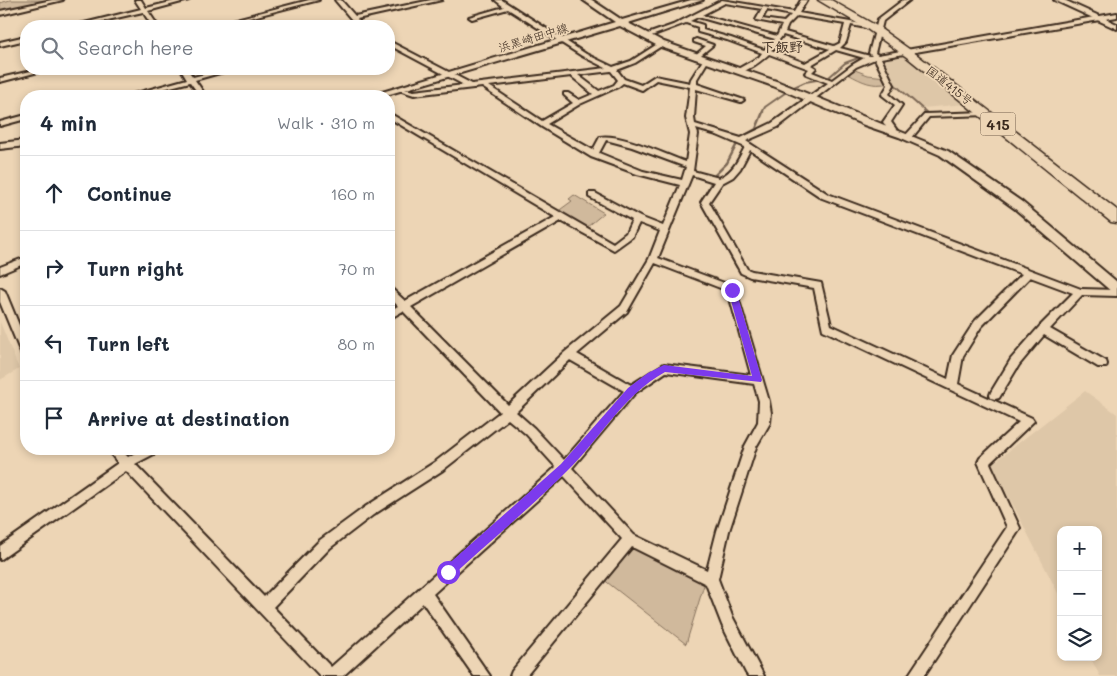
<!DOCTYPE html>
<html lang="en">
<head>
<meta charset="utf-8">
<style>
  body { margin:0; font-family:Mali,"Klee One",sans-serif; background:#f6f6f7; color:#1f2937 }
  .controls { position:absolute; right:15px; bottom:15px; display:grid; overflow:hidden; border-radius:10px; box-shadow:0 2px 8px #0003 }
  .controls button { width:45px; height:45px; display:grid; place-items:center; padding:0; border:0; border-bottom:1px solid #e0e1e3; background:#fff; color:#1f2937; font:25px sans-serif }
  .stop { position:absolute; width:15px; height:15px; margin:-11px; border:4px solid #7c3aed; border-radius:50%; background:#fff }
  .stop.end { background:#7c3aed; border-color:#fff; box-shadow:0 1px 5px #0008 }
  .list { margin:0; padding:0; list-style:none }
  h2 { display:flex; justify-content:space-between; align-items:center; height:65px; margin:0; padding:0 20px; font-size:21px }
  h2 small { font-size:16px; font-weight:400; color:#747a83 }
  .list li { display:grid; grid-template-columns:32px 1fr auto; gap:15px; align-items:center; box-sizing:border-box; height:75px; padding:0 20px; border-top:1px solid #e0e1e3 }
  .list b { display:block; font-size:19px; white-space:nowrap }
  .list em { font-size:16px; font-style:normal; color:#747a83 }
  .icon { flex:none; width:28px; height:28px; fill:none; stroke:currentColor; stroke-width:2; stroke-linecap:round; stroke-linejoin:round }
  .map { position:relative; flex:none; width:1117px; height:676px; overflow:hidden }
  .search { position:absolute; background:#fff; box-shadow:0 2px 8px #0003; left:20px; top:20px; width:375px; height:55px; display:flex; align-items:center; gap:12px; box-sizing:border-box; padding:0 18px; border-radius:20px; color:#747a83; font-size:19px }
  .panel { position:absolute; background:#fff; box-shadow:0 2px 8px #0003; left:20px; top:90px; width:375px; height:365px; border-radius:20px }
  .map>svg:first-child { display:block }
  .built { fill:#dec7a8 }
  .green { fill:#d0b99c; stroke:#86725d }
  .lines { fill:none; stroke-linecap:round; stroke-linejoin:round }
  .stream-far2 { stroke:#7c6855; stroke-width:2 }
  .stream-far1 { stroke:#7c6855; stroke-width:2.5 }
  .stream { stroke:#7c6855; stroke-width:3 }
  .street-casing { stroke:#3b2a1e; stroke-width:4 }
  .secondary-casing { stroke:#3b2a1e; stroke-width:4 }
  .highway-casing { stroke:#3b2a1e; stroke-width:3 }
  .street { fill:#edd5b5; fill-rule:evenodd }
  .secondary { fill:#edd5b5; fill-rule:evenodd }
  .highway { fill:#edd5b5; fill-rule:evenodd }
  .route { fill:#7c3aed }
  .labels { text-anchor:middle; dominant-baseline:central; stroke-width:4; stroke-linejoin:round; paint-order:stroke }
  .far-street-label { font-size:12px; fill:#3b2a1e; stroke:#edd5b5 }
  .far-neighbourhood-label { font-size:14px; font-weight:bold; fill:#3b2a1e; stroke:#edd5b5 }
  .shield { fill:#edd5b5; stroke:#705d4b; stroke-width:1 }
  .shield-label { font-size:14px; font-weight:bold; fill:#3b2a1e }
</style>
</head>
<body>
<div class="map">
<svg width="1117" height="676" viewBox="0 0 1117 676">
  <rect width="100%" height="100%" fill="#edd5b5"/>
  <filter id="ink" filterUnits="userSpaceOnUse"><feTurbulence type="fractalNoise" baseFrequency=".02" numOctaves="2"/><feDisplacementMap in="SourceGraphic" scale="10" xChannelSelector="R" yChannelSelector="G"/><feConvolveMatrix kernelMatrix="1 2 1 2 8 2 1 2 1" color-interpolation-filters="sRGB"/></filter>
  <g filter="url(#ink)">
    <g class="built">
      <polygon points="897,55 909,58 965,104 923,108 895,86 880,59"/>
      <polygon points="0,322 19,369 0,380"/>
      <polygon points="1085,391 1117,414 1117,676 1100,676 1090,657 1098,657 1098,530 1061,530 1061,599 992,464"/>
    </g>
    <g class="green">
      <polygon points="10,0 52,0 3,11 0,9 0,3"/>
      <path d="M855 70 868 75 885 77 889 83C872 87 863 82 848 74Z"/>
      <polygon points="574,195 604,213 586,228 557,212 572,201 569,199"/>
      <polygon points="631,545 698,578 704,585 686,644 603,579"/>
    </g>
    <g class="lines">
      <g class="stream-far2">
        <polyline points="892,82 927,113"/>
        <polyline points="762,113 765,107 792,88 805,82 828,78 845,63 874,52"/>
      </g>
      <polyline class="stream-far1" points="732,258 701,203 715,175 727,163 740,138 756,129 763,112"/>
      <polyline class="stream" points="731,256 737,267"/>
      <g class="street-casing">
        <g id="street">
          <polygon points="52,0 63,0 0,15 0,11"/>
          <polygon points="135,0 141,0 146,8 179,0 189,0 148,11 158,26 152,26 143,12 81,26 72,26 141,9"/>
          <polygon points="309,0 319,0 218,26 209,26"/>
          <polygon points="335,0 341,0 355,16 431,0 442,0 357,19 363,26 357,26"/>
          <path d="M495 0H502L586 54 613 67 631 61 659 43H663V45L635 63 617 70 624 79 641 85 655 76 690 83 691 79 703 60H707L708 61 697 79V84L744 100 741 102 696 89 694 118 695 124 741 138 772 123 828 83 806 74 805 73 809 69 769 54C761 61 747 73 736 72V70L759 57 762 53 727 40 698 32V27L686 23 646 38H642V36L673 25 722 0 794 12 801 0H807L799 13 873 26 874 27 871 29 851 25 846 42 840 48 870 56H872L869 53 878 19 903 0H910L883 21 875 53 878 55 1117 13V17L881 58 894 85 889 94 902 105 891 122 896 129 894 133H888V129L883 122 895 105 882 95 888 85 875 59 856 67 778 127 746 141 828 194 1081 289 1117 290V296L1082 295 1050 329 1106 361 1107 364 1106 367H1098L1044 335 1019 365 999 398 995 399 991 398 990 395 991 392 1011 359 1040 326 1073 293 1030 277 981 327 963 356 958 384 1032 418 1034 421 990 463 1020 528 1018 532 924 676H908L1007 527 978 462 980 458 1019 422 823 330 814 288 750 277 741 273 701 202 714 182 692 175 658 258 735 287 769 401 771 413 770 423 756 447 742 491 729 531 718 579 732 616 764 676H748L746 673 722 625 706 584 632 547 526 676H510L512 671 622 539 564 476 433 594 490 676H474L423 603 343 676H320L126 471 0 560V546L118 463 107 449H120L128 457 142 449H158L156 453 135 464 264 597 320 540 365 507 435 462 500 412 403 311 389 319V311L398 306 389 297V288L392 289 405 301 555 217 389 118V113L613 243 626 233 632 220 589 197V193H595L640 217 663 226 680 185 637 174 591 157 542 127 482 87 414 95 399 90V88L414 91 464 85 389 45V41L472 84 606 68 582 56 508 9 472 19 469 17 504 7ZM725 3 762 9 756 20 782 25 777 36 702 15ZM767 10 791 15 784 22 762 19ZM797 16 845 24 840 43 834 46 785 32 788 25ZM698 17 775 39 764 50 731 38 703 30V25L690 21ZM783 35 830 49 805 63 771 50ZM836 50 864 58 852 65 832 80 812 72 816 68 811 65ZM611 71 618 80 614 85 599 91 578 75ZM571 76 593 94 579 100 568 93H564V95L573 103 542 121 489 86ZM656 80 690 87 686 118 690 134 686 162C666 155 620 133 600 137L593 150 547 124 580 104 618 87 623 83 642 90ZM696 129 717 135 745 147C738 160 733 172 719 178L693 171 698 134ZM606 140 632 147 686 167 682 180 643 171 599 153ZM750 150 822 198 1022 274 975 321 953 355 948 379 831 325 821 283 752 271 747 269 709 202 722 183 733 177 740 169ZM561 221 614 250 632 237 639 223 660 231 649 259 621 306 565 352 508 405 411 307ZM655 263 728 291 751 375 664 364 631 385 577 354 627 312ZM570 360 624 391 564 460 534 428 516 412ZM666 372 754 384 759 401 758 422 745 446 717 531 707 570 634 535 572 468 635 393ZM508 419 526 434 556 467 331 667 273 607 330 548 373 515 443 470Z"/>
          <polygon points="26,36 26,40 0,46 0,42"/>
          <polygon points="696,39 713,45 696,59 694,58 694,56 706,46 694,42 694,40"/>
          <polygon points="40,69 50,69 0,82 0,78"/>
          <polygon points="181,69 187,69 193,77 225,69 234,69 195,80 206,96 200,96 190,82 136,96 126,96 187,79"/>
          <polygon points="986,112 989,114 988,115 929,117 911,139 904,137 925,114"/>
          <polygon points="26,115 26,119 0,126 0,122"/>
          <polygon points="26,257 26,263 0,274 0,267"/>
          <polygon points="0,288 5,291 26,342 26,357 22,356 21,353 0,302"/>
        </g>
      </g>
      <g class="secondary-casing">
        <g id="secondary">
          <polygon points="583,0 592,0 622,20 691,0 703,0 628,23 664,42 779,82 948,151 1022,202 1117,282 1117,294 1112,292 1014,208 940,155 899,137 864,125 773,86 658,46 620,26 383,96 369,96 615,22"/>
          <polygon points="1054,0 1064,0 1117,24 1117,29"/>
          <polygon points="26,140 26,146 0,149 0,143"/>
        </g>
      </g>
      <g class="highway-casing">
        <polygon id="highway" points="818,0 831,0 875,25 916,54 1117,210 1117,223 1111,222 908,58 867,29"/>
      </g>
      <use href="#street" class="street"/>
      <use href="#secondary" class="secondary"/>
      <use href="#highway" class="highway"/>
    </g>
  </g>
  <path class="route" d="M732 287 736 290 762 380 761 382 665 372C622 396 601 438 567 471 530 508 490 541 452 576L448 577 444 576 442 572 444 568 561 464 628 388 648 373 664 365 752 376 728 290Z"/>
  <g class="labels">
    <g class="far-street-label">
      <text transform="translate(533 37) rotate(-17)">浜黒崎田中線</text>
      <text transform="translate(950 85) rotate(38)">国道415号</text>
    </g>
    <g class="far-neighbourhood-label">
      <text x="782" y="46">下飯野</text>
    </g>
    <rect class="shield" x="980.5" y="112.5" width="35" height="23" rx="4"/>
    <g class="shield-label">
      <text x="998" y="124">415</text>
    </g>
  </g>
</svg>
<div class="controls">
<button>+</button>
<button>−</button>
<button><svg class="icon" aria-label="layers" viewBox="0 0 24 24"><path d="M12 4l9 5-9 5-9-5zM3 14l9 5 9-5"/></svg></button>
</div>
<div class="stop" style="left:448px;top:572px"></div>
<div class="stop end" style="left:732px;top:290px"></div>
<div class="search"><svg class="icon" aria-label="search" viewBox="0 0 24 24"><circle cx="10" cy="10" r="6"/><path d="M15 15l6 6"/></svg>Search here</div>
<section class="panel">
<h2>4 min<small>Walk · 310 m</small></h2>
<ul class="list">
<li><svg class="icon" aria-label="ahead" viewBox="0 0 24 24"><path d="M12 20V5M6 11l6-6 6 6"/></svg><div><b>Continue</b></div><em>160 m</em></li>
<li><svg class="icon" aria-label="right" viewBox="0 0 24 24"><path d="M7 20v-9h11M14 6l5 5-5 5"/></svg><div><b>Turn right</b></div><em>70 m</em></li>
<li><svg class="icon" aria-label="left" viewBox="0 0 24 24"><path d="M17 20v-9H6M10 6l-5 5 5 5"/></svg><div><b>Turn left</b></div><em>80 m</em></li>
<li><svg class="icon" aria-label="arrive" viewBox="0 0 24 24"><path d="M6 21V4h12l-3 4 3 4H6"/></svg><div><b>Arrive at destination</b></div></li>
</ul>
</section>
</div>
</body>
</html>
